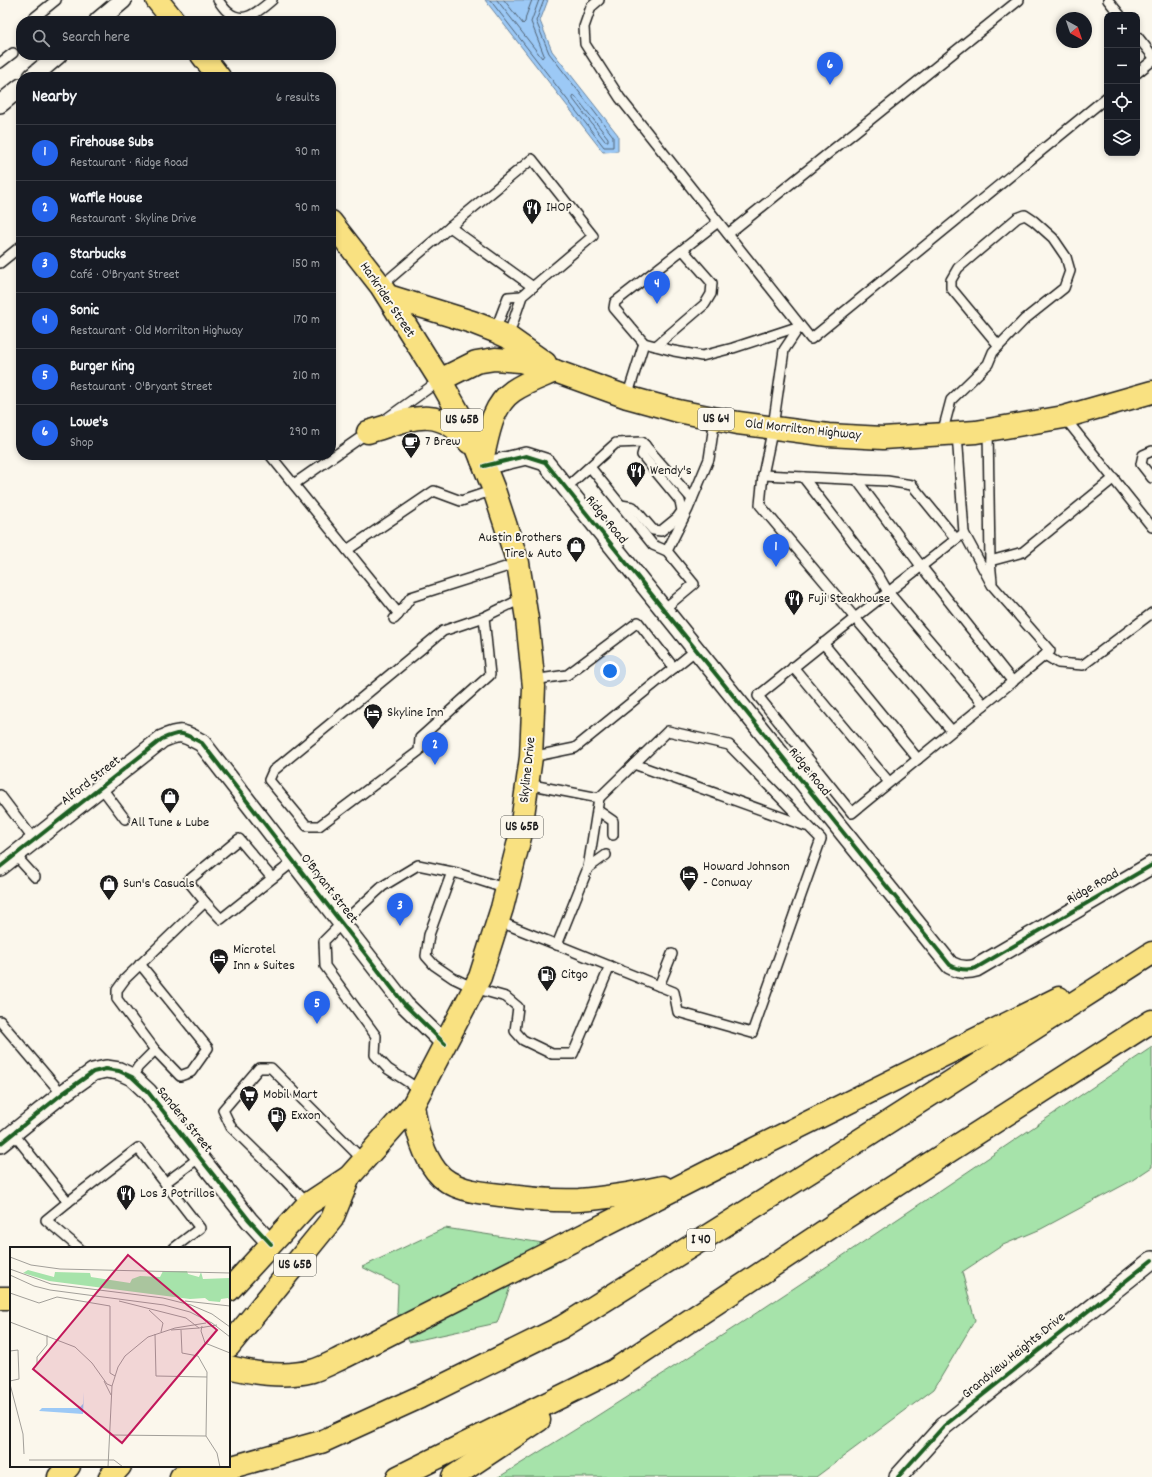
<!DOCTYPE html>
<html lang="en">
<head>
<meta charset="utf-8">
<style>
  body { margin:0; font-family:Dekko,sans-serif; background:#242831; color:#f1f3f6 }
  .controls { position:absolute; right:12px; top:12px; display:grid; overflow:hidden; border-radius:8px; box-shadow:0 2px 6px #0003 }
  .controls button { width:36px; height:36px; display:grid; place-items:center; padding:0; border:0; border-bottom:1px solid #363941; background:#171b24; color:#f1f3f6; font:20px sans-serif }
  .compass { position:absolute; left:1056px; top:12px; width:36px; height:36px; border-radius:50%; background:#171b24; box-shadow:0 2px 6px #0003; rotate:140deg }
  .you { position:absolute; left:610px; top:671px; width:14px; height:14px; margin:-10px; border:3px solid #fff; border-radius:50%; background:#1a73e8; box-shadow:0 0 0 6px #1a73e833 }
  .badge { display:grid; place-items:center; width:26px; height:26px; border-radius:50%; background:#2563eb; color:#fff; font-size:13px; font-weight:700 }
  .pin { position:absolute; translate:-50% -33px; filter:drop-shadow(0 1px 2px #0008) }
  .pin::after { content:''; position:absolute; top:21px; width:14px; height:12px; background:inherit; clip-path:polygon(0 0,100% 0,50% 100%) }
  .list { margin:0; padding:0; list-style:none }
  h2 { display:flex; justify-content:space-between; align-items:center; height:52px; margin:0; padding:0 16px; font-size:17px }
  h2 small { font-size:13px; font-weight:400; color:#9ea1a6 }
  .list li { display:grid; grid-template-columns:26px 1fr auto; gap:12px; align-items:center; box-sizing:border-box; height:56px; padding:0 16px; border-top:1px solid #363941 }
  .list b { display:block; font-size:15px; white-space:nowrap }
  .list p { margin:0; font-size:13px; white-space:nowrap; color:#9ea1a6 }
  .list em { font-size:13px; font-style:normal; color:#9ea1a6 }
  .icon { flex:none; width:22px; height:22px; fill:none; stroke:currentColor; stroke-width:2; stroke-linecap:round; stroke-linejoin:round }
  .map { position:relative; flex:none; width:1152px; height:1477px; overflow:hidden }
  .search { position:absolute; background:#171b24; box-shadow:0 2px 6px #0003; left:16px; top:16px; width:320px; height:44px; display:flex; align-items:center; gap:10px; box-sizing:border-box; padding:0 14px; border-radius:16px; color:#9ea1a6; font-size:15px }
  .panel { position:absolute; background:#171b24; box-shadow:0 2px 6px #0003; left:16px; top:72px; width:320px; height:388px; border-radius:16px }
  .map>svg:first-child { display:block }
  .green { fill:#a6e3aa; stroke:#618063 }
  .water { fill:#9cc9f6; stroke:#69849f }
  .lines { fill:none; stroke-linecap:round; stroke-linejoin:round }
  .shore { stroke:#4f6173; stroke-width:1 }
  .lane-casing { stroke:#1c1c1c; stroke-width:12 }
  .street-casing { stroke:#1c1c1c; stroke-width:20 }
  .primary-casing { stroke:#1c1c1c; stroke-width:25 }
  .highway-casing { stroke:#1c1c1c; stroke-width:25 }
  .lane { stroke:#fbf7ec; stroke-width:9 }
  .street { stroke:#fbf7ec; stroke-width:17 }
  .primary { stroke:#f9e181; stroke-width:22 }
  .highway { stroke:#f9e181; stroke-width:22 }
  .cycleway-casing { stroke:#fbf7ec; stroke-width:6 }
  .cycleway { stroke:#1b5e20; stroke-width:4 }
  .labels { text-anchor:middle; dominant-baseline:central; stroke-width:4; stroke-linejoin:round; paint-order:stroke }
  .shield { fill:#fbf7ec; stroke:#5f5e5a; stroke-width:1 }
  .shield-label { font-size:13px; font-weight:bold; fill:#1c1c1c }
  .poi-label { font-size:14px; fill:#1c1c1c; stroke:#fbf7ec; text-anchor:start }
  .street-label { font-size:14px; fill:#1c1c1c; stroke:#fbf7ec }
  .inset-road { fill:none; stroke:#a29f99; stroke-width:1 }
  .view { fill:#c2185b; fill-opacity:0.15; stroke:#c2185b; stroke-width:2 }
  .inset-edge { fill:none; stroke:#1c1c1c; stroke-width:2 }
</style>
</head>
<body>
<div class="map">
<svg width="1152" height="1477" viewBox="0 0 1152 1477">
  <rect width="100%" height="100%" fill="#fbf7ec"/>
  <filter id="ink" filterUnits="userSpaceOnUse"><feTurbulence type="fractalNoise" baseFrequency=".025" numOctaves="2"/><feDisplacementMap in="SourceGraphic" scale="8" xChannelSelector="R" yChannelSelector="G"/><feConvolveMatrix kernelMatrix="1 2 1 2 8 2 1 2 1" color-interpolation-filters="sRGB"/></filter>
  <g filter="url(#ink)">
    <g class="green">
      <path d="M1152 1047V1167L1131 1181 1041 1229 1003 1245 962 1272 975 1320 934 1389 816 1477H499C721 1341 936 1193 1152 1047Z"/>
      <polygon points="445,1228 543,1243 556,1264 512,1282 497,1323 409,1342 397,1312 398,1285 362,1267"/>
    </g>
    <polygon class="water" points="485,0 548,0 540,21 552,51 618,135 618,151 603,152"/>
    <g class="lines">
      <g class="shore">
        <polyline points="490,0 604,147 613,147 613,136 549,53 536,21 544,0"/>
        <polyline points="497,0 542,58 544,55 531,22 539,0"/>
        <polyline points="504,0 523,24 525,22 526,16 532,0"/>
        <polygon points="575,96 608,138 608,141 605,141 573,99 573,96"/>
      </g>
      <g class="lane-casing">
        <g id="lane">
          <path d="M218 0C221 4 224 9 228 12 244 26 260 10 272 0"/>
          <polyline points="599,0 591,7 584,27 585,44 620,98 811,339 1107,97"/>
          <polyline points="1108,0 1120,15"/>
          <polyline points="30,21 56,0"/>
          <polyline points="1137,36 1152,55"/>
          <polyline points="0,63 13,53"/>
          <polyline points="1137,73 1152,61"/>
          <polyline points="450,227 533,287"/>
          <polyline points="728,234 1019,0"/>
          <polyline points="0,263 21,246"/>
          <polyline points="381,286 450,227 532,159 593,236 522,296 508,337"/>
          <polyline points="800,326 784,350 773,427 763,475 760,505 855,618 964,533"/>
          <polyline points="495,331 508,297 522,296"/>
          <polyline points="644,343 614,308 615,302 718,222"/>
          <polyline points="656,346 705,304 711,294 712,283 683,250"/>
          <polyline points="627,397 644,343 674,351 702,356 733,348 800,326"/>
          <polyline points="1064,417 1152,527"/>
          <polyline points="386,419 440,380"/>
          <polyline points="988,430 990,561 992,582"/>
          <polyline points="942,434 951,400 988,364 993,352 1025,319 1064,288 1070,271 1066,257 1053,238 1034,221 1025,215 1017,218 958,268 951,280 951,288 999,346"/>
          <polyline points="1152,451 1143,455 1141,464 1152,478"/>
          <polyline points="270,455 398,613 398,615 394,619"/>
          <polyline points="590,467 653,545 667,551 694,584 664,609"/>
          <polyline points="763,475 887,481 912,485 956,539"/>
          <polyline points="803,477 877,573 888,592 984,705"/>
          <polyline points="856,479 921,566 1013,682"/>
          <polyline points="294,484 370,431"/>
          <polyline points="566,488 616,443 642,442 692,499"/>
          <polyline points="621,505 633,507 653,530 661,531 677,518 682,511 680,501 642,455 645,445"/>
          <polyline points="347,550 434,491 461,501 494,490"/>
          <polyline points="667,551 688,509 709,459 715,418"/>
          <polyline points="990,561 1023,552 1114,478"/>
          <polyline points="398,615 411,597 518,563"/>
          <polyline points="484,617 490,675 420,738 419,751 319,826 307,826 269,780 273,771 443,631 484,617 523,598"/>
          <polyline points="823,643 918,759"/>
          <polyline points="1045,655 1058,663 1083,665 1152,613"/>
          <polyline points="793,667 889,782"/>
          <polyline points="533,680 567,675 638,622 674,668"/>
          <polyline points="952,731 855,618 758,696 852,813 1050,651 992,585 964,533 957,433"/>
          <polyline points="531,757 575,748 696,650"/>
          <polyline points="634,764 806,826"/>
          <polyline points="101,787 125,819"/>
          <polyline points="0,795 34,840"/>
          <polyline points="597,810 613,821 613,835"/>
          <polyline points="15,855 35,877"/>
          <polyline points="588,868 606,855"/>
          <polyline points="452,872 429,935 426,956 434,965 453,978 474,988 506,997 518,1007 515,1031 523,1040 552,1054 573,1054 610,966"/>
          <polyline points="205,902 188,881 239,839 272,878"/>
          <polyline points="498,921 674,992 678,1012 752,1033 821,839 729,745 668,731 599,798 527,784"/>
          <polyline points="557,945 588,868 599,798"/>
          <polyline points="140,964 208,1048 191,1072 180,1076 155,1050"/>
          <polyline points="659,986 672,954"/>
          <polyline points="0,1021 62,1094"/>
          <polyline points="132,1077 138,1067 155,1050 117,999 117,990 125,979 205,902 221,919 294,861"/>
          <polyline points="420,1090 388,1069 375,1055 376,1036 325,966 324,941 342,923 383,886 418,865 457,873 507,889"/>
          <polyline points="13,1133 68,1202 138,1148 200,1228 174,1248"/>
          <polyline points="165,1183 200,1157"/>
          <polyline points="68,1202 46,1220 79,1248"/>
          <polyline points="308,1204 282,1177 231,1127 223,1110 259,1068 271,1068 364,1161"/>
        </g>
      </g>
      <g class="street-casing">
        <g id="street">
          <polyline points="98,21 123,0"/>
          <polyline points="32,77 58,55"/>
          <polyline points="0,104 21,87"/>
          <path d="M484 466 526 456 545 462 950 965C959 970 967 971 976 968L1152 865"/>
          <path d="M0 867 162 739C182 730 183 733 202 743L405 1005 445 1044"/>
          <polyline points="0,1144 62,1094 93,1072 106,1069 119,1071 132,1077 148,1092 249,1220 271,1244"/>
          <polyline points="898,1477 944,1426 1152,1260"/>
        </g>
      </g>
      <g class="primary-casing">
        <g id="primary">
          <polyline points="157,0 174,21"/>
          <polyline points="202,55 219,77"/>
          <polyline points="388,296 472,322 495,331 508,337 545,363"/>
          <polyline points="440,380 476,362 495,359 520,361 555,371 627,397 678,411 738,423 828,435 883,438 976,432 988,430 1064,417 1152,392"/>
          <path d="M368 432C409 420 437 403 469 442"/>
          <path d="M482 460C488 437 491 406 513 391 526 382 541 377 555 371"/>
          <polyline points="229,1290 308,1204 349,1177 413,1105 480,977 502,908 520,837 531,757 534,687 527,619 518,563 494,490 474,440 440,380 381,286 331,222"/>
          <polyline points="229,1346 332,1219 349,1177"/>
        </g>
      </g>
      <g class="highway-casing">
        <g id="highway">
          <path d="M413 1105C416 1127 422 1153 436 1171 452 1192 485 1193 509 1196 532 1199 556 1201 579 1200 607 1198 635 1193 663 1187"/>
          <polyline points="0,1298 11,1298"/>
          <path d="M229 1367C256 1374 284 1378 312 1371 323 1368 335 1361 346 1356L710 1171 1059 998"/>
          <polyline points="59,1477 69,1466"/>
          <polyline points="110,1477 120,1466"/>
          <polyline points="181,1477 221,1470 321,1442 420,1397 562,1327 813,1170 1152,953"/>
          <polyline points="398,1477 615,1370 837,1223 1152,1021"/>
          <polyline points="453,1477 539,1420"/>
        </g>
      </g>
      <use href="#lane" class="lane"/>
      <use href="#street" class="street"/>
      <use href="#primary" class="primary"/>
      <use href="#highway" class="highway"/>
      <g class="cycleway-casing">
        <g id="cycleway">
          <path d="M484 466 526 456 545 462 950 965C959 970 967 971 976 968L1152 865"/>
          <path d="M0 867 162 739C182 730 183 733 202 743L405 1005 445 1044"/>
          <polyline points="0,1144 62,1094 93,1072 106,1069 119,1071 132,1077 148,1092 249,1220 271,1244"/>
          <polyline points="898,1477 944,1426 1152,1260"/>
        </g>
      </g>
      <use href="#cycleway" class="cycleway"/>
    </g>
  </g>
  <defs>
    <g id="restaurant-pin" transform="scale(1)"><path d="M0 17L-7.5 6A9.5 9.5 0 1 1 7.5 6Z" fill="#1c1c1c" stroke="#fbf7ec"/><path d="M-5-6h1v4h1v-4h1v4h1v-4h1v5L-1.5 .5V6h-2V.5L-5-1ZM5-6V6H3V1.5H1.5Q1.5-4 5-6Z" fill="#fff"/></g>
    <g id="cafe-pin" transform="scale(1)"><path d="M0 17L-7.5 6A9.5 9.5 0 1 1 7.5 6Z" fill="#1c1c1c" stroke="#fbf7ec"/><path d="M-5.5-4.5H6V0H3Q3 3.5 0 3.5H-2.5Q-5.5 3.5-5.5 0ZM3-3.2v2h1.7v-2ZM-6 4.5H4V6H-6Z" fill="#fff"/></g>
    <g id="shop-pin" transform="scale(1)"><path d="M0 17L-7.5 6A9.5 9.5 0 1 1 7.5 6Z" fill="#1c1c1c" stroke="#fbf7ec"/><path d="M-5-2.5h2.3a2.7 3.5 0 0 1 5.4 0H5L5.5 6h-11ZM-1.5-2.5h3a1.5 2.3 0 0 0-3 0Z" fill="#fff"/></g>
    <g id="hotel-pin" transform="scale(1)"><path d="M0 17L-7.5 6A9.5 9.5 0 1 1 7.5 6Z" fill="#1c1c1c" stroke="#fbf7ec"/><path d="M-6-4.5h1.5V1H6V5H4.5V3h-9V5H-6ZM-4 0a1.8 1.8 0 1 1 3.6 0ZM.5 0V-2.5h3Q6-2.5 6 0Z" fill="#fff"/></g>
    <g id="fuel-pin" transform="scale(1)"><path d="M0 17L-7.5 6A9.5 9.5 0 1 1 7.5 6Z" fill="#1c1c1c" stroke="#fbf7ec"/><path d="M-5.5-6h7V0h2V4h1.3V-2.5L3-4.5l.8-.8L6-3V5H2.5V1h-1V6h-7ZM-4.2-4.7v3.2H.2V-4.7Z" fill="#fff"/></g>
    <g id="supermarket-pin" transform="scale(1)"><path d="M0 17L-7.5 6A9.5 9.5 0 1 1 7.5 6Z" fill="#1c1c1c" stroke="#fbf7ec"/><path d="M-6-5.5h2.5l.6 2H6L4.5 2H-2.5L-4.4-4H-6ZM-1.5 3.2a1.3 1.3 0 1 0 .1 0ZM3 3.2a1.3 1.3 0 1 0 .1 0Z" fill="#fff"/></g>
  </defs>
  <g fill-rule="evenodd">
    <use href="#restaurant-pin" x="532" y="208"/>
    <use href="#cafe-pin" x="411" y="442"/>
    <use href="#restaurant-pin" x="636" y="471"/>
    <use href="#shop-pin" x="576" y="546"/>
    <use href="#restaurant-pin" x="794" y="599"/>
    <use href="#hotel-pin" x="373" y="713"/>
    <use href="#shop-pin" x="170" y="797"/>
    <use href="#hotel-pin" x="689" y="875"/>
    <use href="#shop-pin" x="109" y="884"/>
    <use href="#hotel-pin" x="219" y="958"/>
    <use href="#fuel-pin" x="547" y="975"/>
    <use href="#supermarket-pin" x="249" y="1095"/>
    <use href="#fuel-pin" x="277" y="1116"/>
    <use href="#restaurant-pin" x="126" y="1194"/>
  </g>
  <g class="labels">
    <g class="shield">
      <rect x="698" y="408" width="36" height="22" rx="3"/>
      <rect x="441" y="409" width="42" height="22" rx="3"/>
      <rect x="501" y="816" width="42" height="22" rx="3"/>
      <rect x="687" y="1229" width="28" height="22" rx="3"/>
      <rect x="274" y="1254" width="42" height="22" rx="3"/>
    </g>
    <g class="shield-label">
      <text x="716" y="419">US 64</text>
      <text x="462" y="420">US 65B</text>
      <text x="522" y="827">US 65B</text>
      <text x="701" y="1240">I 40</text>
      <text x="295" y="1265">US 65B</text>
    </g>
    <g class="poi-label">
      <text x="546" y="208">IHOP</text>
      <text x="425" y="442">7 Brew</text>
      <text x="650" y="471">Wendy's</text>
      <text x="562" y="538" text-anchor="end">Austin Brothers<tspan x="562" dy="16">Tire &amp; Auto</tspan></text>
      <text x="808" y="599">Fuji Steakhouse</text>
      <text x="387" y="713">Skyline Inn</text>
      <text x="170" y="823" text-anchor="middle">All Tune &amp; Lube</text>
      <text x="703" y="867">Howard Johnson<tspan x="703" dy="16">- Conway</tspan></text>
      <text x="123" y="884">Sun's Casuals</text>
      <text x="233" y="950">Microtel<tspan x="233" dy="16">Inn &amp; Suites</tspan></text>
      <text x="561" y="975">Citgo</text>
      <text x="263" y="1095">Mobil Mart</text>
      <text x="291" y="1116">Exxon</text>
      <text x="140" y="1194">Los 3 Potrillos</text>
    </g>
    <g class="street-label">
      <text transform="translate(387 300) rotate(56)">Harkrider Street</text>
      <text transform="translate(803 430) rotate(6)">Old Morrilton Highway</text>
      <text transform="translate(606 520) rotate(51)">Ridge Road</text>
      <text transform="translate(528 770) rotate(-84)">Skyline Drive</text>
      <text transform="translate(809 772) rotate(51)">Ridge Road</text>
      <text transform="translate(91 781) rotate(-38)">Alford Street</text>
      <text transform="translate(1093 887) rotate(-30)">Ridge Road</text>
      <text transform="translate(329 889) rotate(52)">O'Bryant Street</text>
      <text transform="translate(184 1120) rotate(51)">Sanders Street</text>
      <text transform="translate(1014 1356) rotate(-39)">Grandview Heights Drive</text>
    </g>
  </g>
  <g transform="translate(10 1247)">
    <rect width="220" height="220" fill="#fbf7ec"/>
    <path d="M18 23 44 30 45 25 80 26 81 30 120 36 122 32 130 29 150 30 153 24H177L178 27 189 30 191 25 193 32 220 31V54L218 51 211 52 210 55 199 54 195 51 180 52 39 34 13 26Z" fill="#a6e3aa"/>
    <path d="M74 145 73 167 29 164 32 161H69L73 157Z" fill="#9cc9f6"/>
    <path class="inset-road" d="M0 10 21 18 50 22 220 26M0 22 41 37 153 51 181 58 202 67 220 80M0 28 24 39 40 43 154 58 180 65 202 76 220 90M0 46 29 56 47 50 100 59V126L105 129M109 54 176 71 189 81 207 78M175 54 220 59M139 63 153 76 151 85M0 75 65 100 82 116 97 137 102 139M192 79 191 84 195 96 220 106M161 83 189 81M171 83 172 106 188 109 197 125 196 189 207 206 210 220M145 87 146 129 197 130M0 104 8 103 9 132 0 134M27 117V110L37 98V88M94 134 101 148M0 137 13 187 14 207M100 188 196 189M19 213H104L113 220M98 220 102 139 108 120 115 109 138 90 165 81 196 76"/>
    <path class="view" d="M118 8 207 83 112 196 23 122Z"/>
    <rect width="220" height="220" class="inset-edge"/>
  </g>
</svg>
<div class="controls">
<button>+</button>
<button>−</button>
<button><svg class="icon" aria-label="locate" viewBox="0 0 24 24"><circle cx="12" cy="12" r="6"/><path d="M12 2v4M12 18v4M2 12h4M18 12h4"/></svg></button>
<button><svg class="icon" aria-label="layers" viewBox="0 0 24 24"><path d="M12 4l9 5-9 5-9-5zM3 14l9 5 9-5"/></svg></button>
</div>
<svg class="compass" viewBox="-18 -18 36 36"><path d="M0-13l5 13h-10z" fill="#e53935"/><path d="M0 13l5-13h-10z" fill="#9ea1a6"/></svg>
<div class="you"></div>
<div class="pin badge" style="left:776px;top:567px">1</div>
<div class="pin badge" style="left:435px;top:765px">2</div>
<div class="pin badge" style="left:400px;top:926px">3</div>
<div class="pin badge" style="left:657px;top:304px">4</div>
<div class="pin badge" style="left:317px;top:1024px">5</div>
<div class="pin badge" style="left:830px;top:85px">6</div>
<div class="search"><svg class="icon" aria-label="search" viewBox="0 0 24 24"><circle cx="10" cy="10" r="6"/><path d="M15 15l6 6"/></svg>Search here</div>
<section class="panel">
<h2>Nearby<small>6 results</small></h2>
<ul class="list">
<li><span class="badge">1</span><div><b>Firehouse Subs</b><p>Restaurant · Ridge Road</p></div><em>90 m</em></li>
<li><span class="badge">2</span><div><b>Waffle House</b><p>Restaurant · Skyline Drive</p></div><em>90 m</em></li>
<li><span class="badge">3</span><div><b>Starbucks</b><p>Café · O'Bryant Street</p></div><em>150 m</em></li>
<li><span class="badge">4</span><div><b>Sonic</b><p>Restaurant · Old Morrilton Highway</p></div><em>170 m</em></li>
<li><span class="badge">5</span><div><b>Burger King</b><p>Restaurant · O'Bryant Street</p></div><em>210 m</em></li>
<li><span class="badge">6</span><div><b>Lowe's</b><p>Shop</p></div><em>290 m</em></li>
</ul>
</section>
</div>
</body>
</html>
